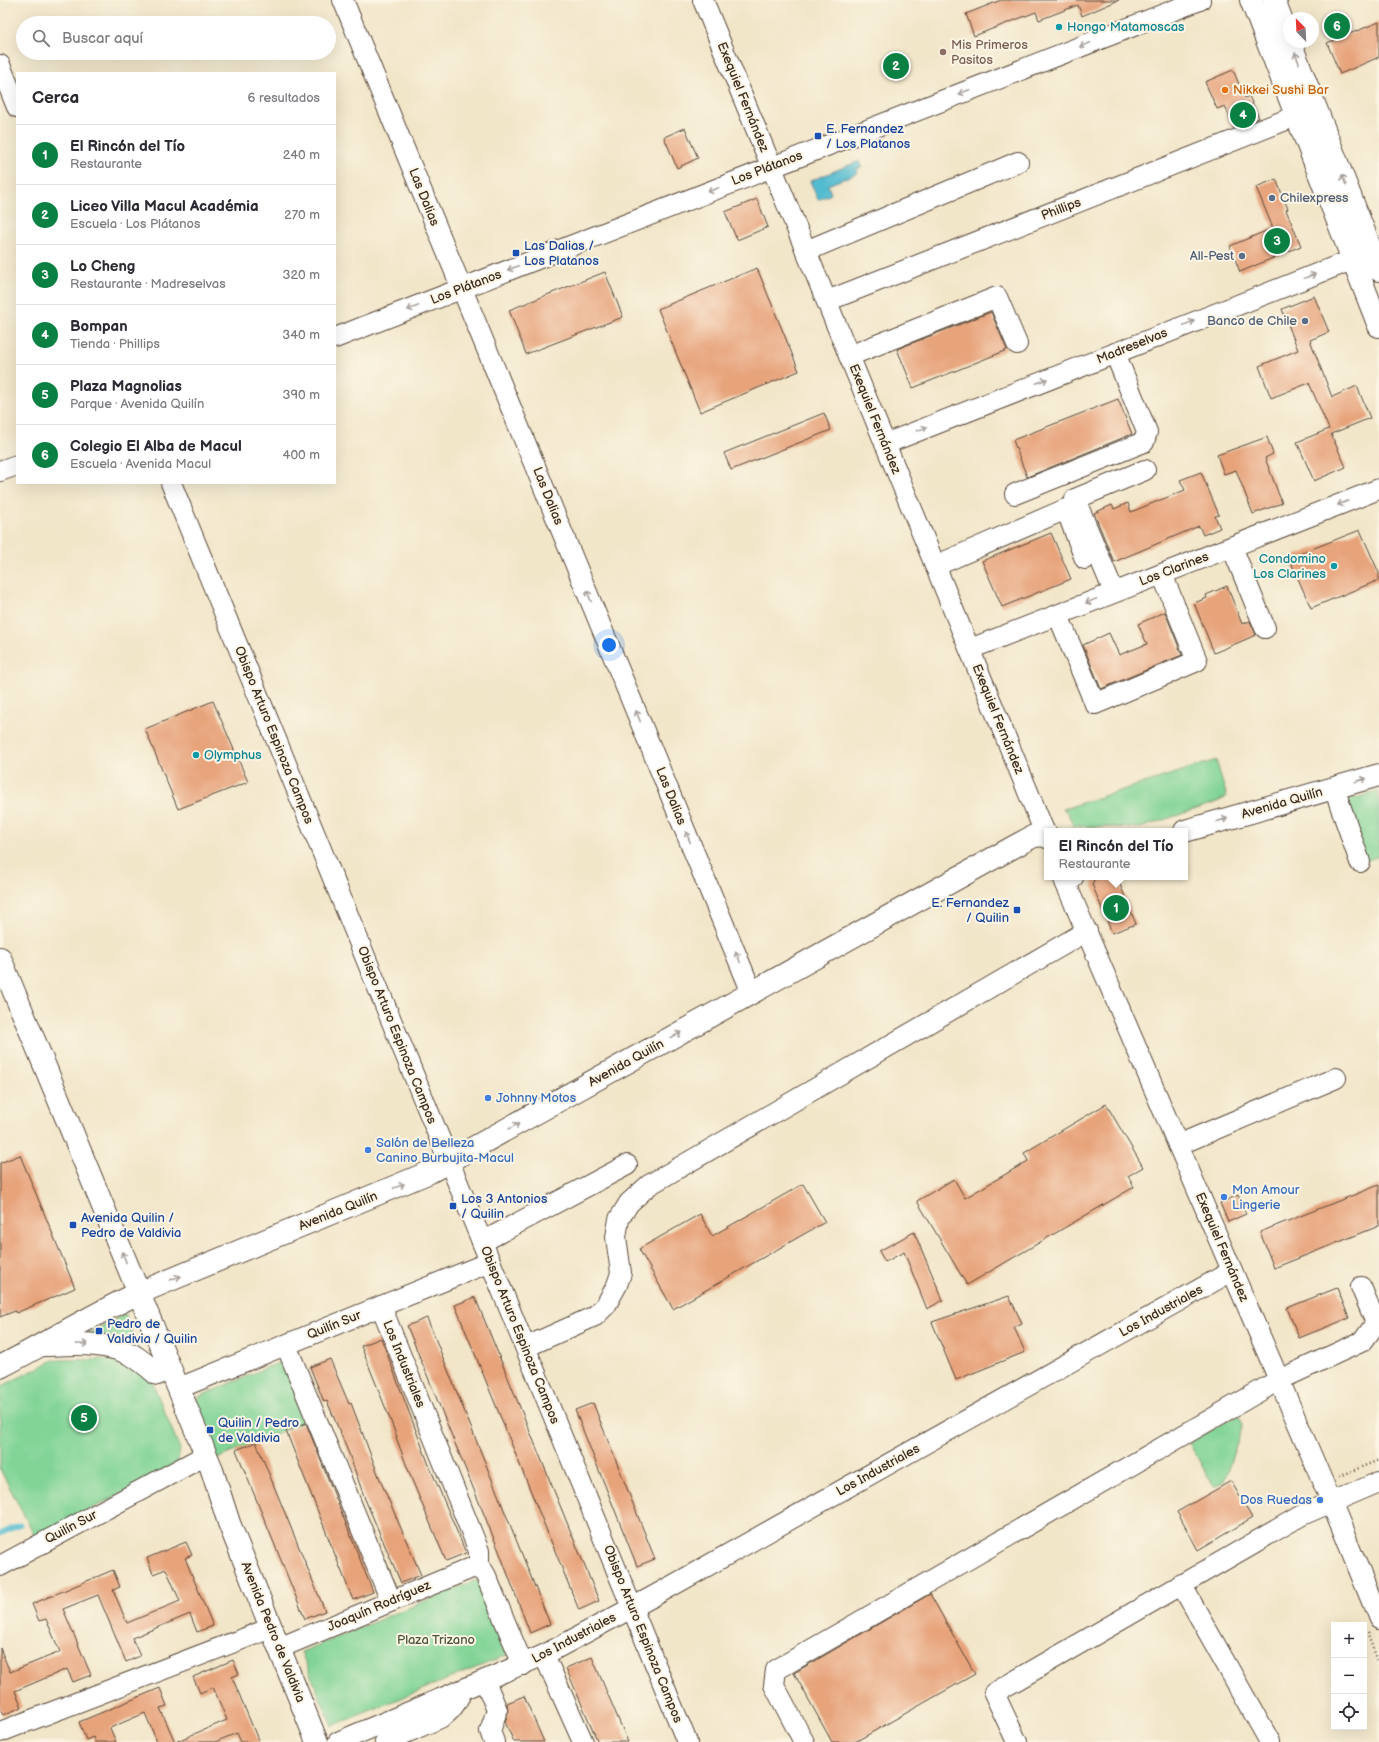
<!DOCTYPE html>
<html lang="es">
<head>
<meta charset="utf-8">
<style>
  body { margin:0; font-family:"Balsamiq Sans",sans-serif; background:#f2f2f3; color:#2b2b33 }
  .controls { position:absolute; right:12px; bottom:12px; display:grid; overflow:hidden; border-radius:0px; box-shadow:0 4px 16px #0002 }
  .controls button { width:36px; height:36px; display:grid; place-items:center; padding:0; border:0; border-bottom:1px solid #e1e1e2; background:#fff; color:#2b2b33; font:20px sans-serif }
  .compass { position:absolute; left:1283px; top:12px; width:36px; height:36px; border-radius:50%; background:#fff; box-shadow:0 4px 16px #0002; rotate:336deg }
  .you { position:absolute; left:609px; top:645px; width:14px; height:14px; margin:-10px; border:3px solid #fff; border-radius:50%; background:#1a73e8; box-shadow:0 0 0 6px #1a73e833 }
  .badge { display:grid; place-items:center; width:26px; height:26px; border-radius:50%; background:#0b8043; color:#fff; font-size:13px; font-weight:700 }
  .pin { position:absolute; translate:-50% -50%; border:2px solid #fff; box-shadow:0 1px 4px #0006 }
  .popup { position:absolute; left:1044px; top:828px; width:144px; height:52px; box-sizing:border-box; display:grid; place-content:center; border-radius:0px; background:#fff; filter:drop-shadow(0 1px 3px #0005); font-size:13px; white-space:nowrap; color:#7c7c81 }
  .popup b { font-size:15px; color:#2b2b33 }
  .popup::after { content:''; position:absolute; left:50%; top:100%; margin-left:-8px; border:8px solid transparent; border-top-color:#fff }
  .list { margin:0; padding:0; list-style:none }
  h2 { display:flex; justify-content:space-between; align-items:center; height:52px; margin:0; padding:0 16px; font-size:17px }
  h2 small { font-size:13px; font-weight:400; color:#7c7c81 }
  .list li { display:grid; grid-template-columns:26px 1fr auto; gap:12px; align-items:center; box-sizing:border-box; height:60px; padding:0 16px; border-top:1px solid #e1e1e2 }
  .list b { display:block; font-size:15px; white-space:nowrap }
  .list p { margin:0; font-size:13px; white-space:nowrap; color:#7c7c81 }
  .list em { font-size:13px; font-style:normal; color:#7c7c81 }
  .icon { flex:none; width:22px; height:22px; fill:none; stroke:currentColor; stroke-width:2; stroke-linecap:round; stroke-linejoin:round }
  .map { position:relative; flex:none; width:1379px; height:1742px; overflow:hidden }
  .search { position:absolute; background:#fff; box-shadow:0 4px 16px #0002; left:16px; top:16px; width:320px; height:44px; display:flex; align-items:center; gap:10px; box-sizing:border-box; padding:0 14px; border-radius:22px; color:#7c7c81; font-size:15px }
  .panel { position:absolute; background:#fff; box-shadow:0 4px 16px #0002; left:16px; top:72px; width:320px; height:412px; border-radius:0px }
  .map>svg:first-child { display:block }
  .green { fill:#81d496; stroke:#5e7f5a }
  .water { fill:#52bbcf; stroke:#467276 }
  .lines { fill:none; stroke-linecap:round; stroke-linejoin:round }
  .stream { stroke:#52bbcf; stroke-width:5 }
  .building { fill:#e7a37a }
  .minor-casing { stroke:#564638; stroke-width:22 }
  .major-casing { stroke:#564638; stroke-width:24 }
  .path { stroke:#564638; stroke-width:2.5; stroke-dasharray:1 3; stroke-linecap:butt }
  .minor { stroke:#fff; stroke-width:20 }
  .major { stroke:#fff; stroke-width:22 }
  .oneway { stroke:#a79f9a }
  .culture-dot { fill:#0f9aa8; stroke:#fcf5e5; stroke-width:1.5 }
  .education-dot { fill:#8d6e63; stroke:#fcf5e5; stroke-width:1.5 }
  .food-dot { fill:#e8710a; stroke:#fcf5e5; stroke-width:1.5 }
  .transit-dot { fill:#1a4fb4; stroke:#fcf5e5; stroke-width:1.5 }
  .service-dot { fill:#5c6f8a; stroke:#fcf5e5; stroke-width:1.5 }
  .shop-dot { fill:#3f7fe0; stroke:#fcf5e5; stroke-width:1.5 }
  .labels { text-anchor:middle; dominant-baseline:central; stroke-width:4; stroke-linejoin:round; paint-order:stroke }
  .culture-label { font-size:13px; fill:#0d838f; stroke:#fcf5e5; text-anchor:start }
  .education-label { font-size:13px; fill:#785e54; stroke:#fcf5e5; text-anchor:start }
  .food-label { font-size:13px; fill:#c56008; stroke:#fcf5e5; text-anchor:start }
  .street-label { font-size:13px; fill:#3b2a1e; stroke:#fcf5e5 }
  .transit-label { font-size:13px; fill:#164399; stroke:#fcf5e5; text-anchor:start }
  .service-label { font-size:13px; fill:#4e5e75; stroke:#fcf5e5; text-anchor:end }
  .shop-label { font-size:13px; fill:#366cbe; stroke:#fcf5e5; text-anchor:start }
  .park-label { font-size:13px; fill:#4c543c; stroke:#fcf5e5 }
</style>
</head>
<body>
<div class="map">
<svg width="1379" height="1742" viewBox="0 0 1379 1742">
  <rect width="100%" height="100%" fill="#fcf5e5"/>
  <filter id="ink" filterUnits="userSpaceOnUse"><feTurbulence type="fractalNoise" baseFrequency=".025" numOctaves="2"/><feDisplacementMap in="SourceGraphic" scale="8" xChannelSelector="R" yChannelSelector="G"/><feConvolveMatrix kernelMatrix="1 2 1 2 8 2 1 2 1" color-interpolation-filters="sRGB"/></filter>
  <filter id="wash" filterUnits="userSpaceOnUse"><feTurbulence type="fractalNoise" baseFrequency=".012" numOctaves="4" result="noise"/><feDisplacementMap in="SourceGraphic" scale="16" xChannelSelector="R" yChannelSelector="G"/><feGaussianBlur stdDeviation="0.9" result="paint"/><feColorMatrix in="noise" values="0 0 0 0 0 0 0 0 0 0 0 0 0 0 0 0 0 1.4 0 .05"/><feComposite in="paint" operator="in"/></filter>
  <g filter="url(#wash)">
    <rect width="100%" height="100%" fill="#f2e6c9"/>
    <g class="green">
      <polygon points="1216,760 1227,797 1217,802 1140,828 1073,826 1068,813 1063,809"/>
      <polygon points="1379,791 1379,856 1363,862 1345,801"/>
      <polygon points="125,1314 141,1354 70,1343"/>
      <polygon points="129,1359 149,1374 180,1449 177,1466 35,1537 0,1469 0,1387 54,1360"/>
      <polygon points="285,1360 310,1419 214,1460 193,1411 198,1397"/>
      <polygon points="1238,1415 1243,1424 1224,1481 1214,1487 1189,1443"/>
      <polygon points="479,1579 510,1654 332,1726 301,1652"/>
    </g>
    <polygon class="water" points="859,161 862,167 857,169 858,173 828,185 831,194 818,200 810,181"/>
    <g class="lines">
      <polyline class="stream" points="0,1534 20,1525"/>
    </g>
    <g id="blocks">
      <g class="building">
        <polygon points="1001,0 1119,0 1082,16 1078,5 1039,20 1036,12 974,36 966,14"/>
        <polygon points="1379,22 1379,57 1340,74 1327,43"/>
        <polygon points="1233,70 1245,98 1249,96 1259,118 1234,128 1225,106 1217,109 1205,82"/>
        <polygon points="685,128 698,158 677,168 664,137"/>
        <polygon points="1276,179 1288,209 1286,210 1301,246 1240,272 1230,246 1273,228 1256,187"/>
        <polygon points="757,199 768,227 737,240 725,212"/>
        <polygon points="757,268 799,371 700,412 658,309"/>
        <polygon points="605,272 623,317 526,354 509,310"/>
        <polygon points="1314,296 1329,332 1310,340 1332,397 1357,386 1370,418 1331,434 1346,467 1314,481 1297,442 1329,429 1309,383 1271,398 1259,366 1298,350 1282,309"/>
        <polygon points="991,312 1007,350 913,388 897,349"/>
        <polygon points="1118,399 1132,434 1027,477 1013,440"/>
        <polygon points="824,413 831,430 731,470 724,453"/>
        <polygon points="1267,437 1273,454 1265,458 1282,503 1253,514 1236,470 1224,474 1217,455"/>
        <polygon points="1201,472 1219,515 1215,516 1220,528 1203,535 1199,526 1114,562 1094,513 1112,505 1114,509 1128,503 1131,512 1185,490 1180,480"/>
        <polygon points="1360,530 1379,573 1379,580 1311,608 1289,558"/>
        <polygon points="1051,533 1071,579 1002,607 982,561"/>
        <polygon points="1227,586 1242,624 1250,621 1256,635 1214,653 1194,603 1207,598 1206,595"/>
        <polygon points="1165,612 1182,655 1101,689 1083,645 1109,633 1119,655 1147,644 1138,624"/>
        <polygon points="213,701 248,782 178,809 145,729"/>
        <polygon points="1096,877 1117,877 1136,924 1112,933 1092,884"/>
        <polygon points="1106,1104 1143,1167 1128,1176 1134,1187 967,1285 917,1201 954,1179 965,1198 1028,1161 1024,1153"/>
        <polygon points="20,1155 75,1288 16,1313 15,1311 0,1317 0,1163"/>
        <polygon points="803,1184 825,1222 673,1309 639,1249 700,1214 712,1236"/>
        <polygon points="1379,1185 1379,1226 1274,1268 1260,1232"/>
        <polygon points="1238,1195 1246,1214 1228,1222 1220,1203"/>
        <polygon points="914,1232 943,1300 927,1309 904,1252 885,1262 879,1251"/>
        <polygon points="1337,1288 1349,1318 1299,1338 1287,1308"/>
        <polygon points="1009,1296 1022,1323 1014,1327 1025,1352 956,1380 932,1322"/>
        <polygon points="475,1297 599,1601 579,1610 455,1305"/>
        <polygon points="427,1318 550,1624 530,1633 499,1551 407,1326"/>
        <polygon points="381,1338 429,1465 466,1553 446,1561 412,1480 396,1437 397,1437 361,1346"/>
        <polygon points="330,1359 349,1404 351,1403 381,1482 421,1575 401,1583 365,1499 349,1454 327,1401 324,1402 310,1367"/>
        <polygon points="593,1403 655,1559 637,1566 575,1410"/>
        <polygon points="306,1423 373,1592 353,1600 286,1431"/>
        <polygon points="256,1442 325,1611 305,1619 236,1450"/>
        <polygon points="1231,1481 1252,1518 1198,1550 1177,1512"/>
        <polygon points="186,1542 192,1555 185,1558 213,1626 197,1632 190,1614 132,1638 140,1656 126,1662 98,1595 63,1609 91,1675 73,1682 67,1669 15,1691 22,1707 3,1715 0,1708 0,1648 10,1672 60,1652 46,1619 39,1621 32,1604 113,1570 120,1587 113,1590 127,1623 180,1601 166,1569 153,1574 147,1558"/>
        <polygon points="930,1594 975,1674 855,1742 832,1742 794,1673"/>
        <polygon points="592,1657 628,1742 598,1742 566,1668"/>
        <polygon points="233,1660 239,1674 232,1677 259,1742 241,1742 237,1733 215,1742 157,1742 145,1713 110,1728 116,1742 95,1742 93,1737 86,1740 79,1722 160,1688 167,1706 160,1708 175,1742 227,1720 213,1687 200,1693 193,1677"/>
        <polygon points="524,1696 544,1742 514,1742 505,1722 508,1713 507,1703"/>
      </g>
    </g>
  </g>
  <g filter="url(#ink)">
    <use href="#blocks" fill-opacity="0" stroke="#564638" stroke-width="1"/>
    <g class="lines">
      <g class="minor-casing">
        <g id="minor">
          <polyline points="343,0 752,993"/>
          <polyline points="703,0 1047,838"/>
          <polyline points="0,65 17,107"/>
          <polyline points="806,251 1018,162"/>
          <polyline points="827,301 1296,116"/>
          <polyline points="335,338 1200,0"/>
          <polyline points="849,356 997,297 1017,344"/>
          <polyline points="885,444 1367,254"/>
          <polyline points="0,471 17,465"/>
          <polyline points="171,483 687,1742"/>
          <polyline points="1015,494 1144,442 1147,432 1115,353"/>
          <polyline points="1232,547 1265,628"/>
          <polyline points="935,566 1066,509 1085,559"/>
          <polyline points="1114,592 1075,499 1145,470"/>
          <polyline points="1058,615 1095,704 1197,661 1162,574"/>
          <polyline points="970,649 1379,489"/>
          <polyline points="1334,788 1360,862"/>
          <polyline points="1063,877 1331,1501 1379,1619"/>
          <polyline points="1178,1145 1336,1078"/>
          <polyline points="482,1242 627,1165"/>
          <polyline points="381,1306 479,1551 479,1569"/>
          <polyline points="286,1345 391,1601"/>
          <polyline points="526,1347 595,1316 606,1305 617,1285 621,1273 616,1237 619,1219 629,1203 649,1185 1087,931"/>
          <polyline points="179,1388 490,1262"/>
          <polyline points="0,1566 206,1455"/>
          <polyline points="1181,1584 1270,1742"/>
          <polyline points="279,1648 474,1567 483,1571 486,1576 523,1665"/>
          <polyline points="544,1655 583,1742"/>
          <polyline points="485,1681 497,1710 490,1731 494,1742"/>
          <polyline points="0,1732 271,1628"/>
          <polyline points="338,1742 544,1655 652,1597 1232,1271"/>
          <path d="M385 1742 440 1718C452 1711 456 1703 462 1691"/>
          <polyline points="804,1742 774,1685 776,1670 1279,1380 1363,1341 1376,1323 1361,1287"/>
          <polyline points="1017,1742 994,1693 1302,1515 1379,1482"/>
        </g>
      </g>
      <g class="major-casing">
        <g id="major">
          <polyline points="1251,0 1379,326"/>
          <polyline points="1274,0 1289,39"/>
          <polyline points="1290,42 1379,270"/>
          <polyline points="1185,831 1379,775"/>
          <polyline points="1067,884 1072,877"/>
          <polyline points="0,958 211,1467 229,1523 317,1742"/>
          <path d="M45 1345C74 1344 106 1341 132 1355 141 1360 149 1367 157 1374"/>
          <path d="M0 1367C47 1343 91 1315 139 1293L430 1172 1017 845 1034 836 1047 835"/>
        </g>
      </g>
      <g class="path">
        <polyline points="1339,1476 1379,1460"/>
        <polyline points="1368,1633 1379,1661"/>
      </g>
      <use href="#minor" class="minor"/>
      <use href="#major" class="major"/>
    </g>
    <defs><path id="oneway-shaft" d="M-6 0H5M1.5-3L5.5 0L1.5 3" fill="none" stroke-width="1.6" stroke-linecap="round" stroke-linejoin="round"/></defs>
    <g class="oneway">
      <use href="#oneway-shaft" transform="translate(1085 45) rotate(159)"/>
      <use href="#oneway-shaft" transform="translate(1297 58) rotate(-111)"/>
      <use href="#oneway-shaft" transform="translate(964 92) rotate(159)"/>
      <use href="#oneway-shaft" transform="translate(1344 180) rotate(-111)"/>
      <use href="#oneway-shaft" transform="translate(713 190) rotate(159)"/>
      <use href="#oneway-shaft" transform="translate(513 268) rotate(159)"/>
      <use href="#oneway-shaft" transform="translate(1310 276) rotate(-22)"/>
      <use href="#oneway-shaft" transform="translate(413 308) rotate(158)"/>
      <use href="#oneway-shaft" transform="translate(1189 323) rotate(-22)"/>
      <use href="#oneway-shaft" transform="translate(1042 381) rotate(-22)"/>
      <use href="#oneway-shaft" transform="translate(922 429) rotate(-22)"/>
      <use href="#oneway-shaft" transform="translate(1343 503) rotate(159)"/>
      <use href="#oneway-shaft" transform="translate(589 596) rotate(-112)"/>
      <use href="#oneway-shaft" transform="translate(1091 601) rotate(158)"/>
      <use href="#oneway-shaft" transform="translate(638 716) rotate(-112)"/>
      <use href="#oneway-shaft" transform="translate(1361 780) rotate(-16)"/>
      <use href="#oneway-shaft" transform="translate(1222 820) rotate(-16)"/>
      <use href="#oneway-shaft" transform="translate(688 837) rotate(-112)"/>
      <use href="#oneway-shaft" transform="translate(738 957) rotate(-112)"/>
      <use href="#oneway-shaft" transform="translate(676 1035) rotate(-29)"/>
      <use href="#oneway-shaft" transform="translate(514 1126) rotate(-29)"/>
      <use href="#oneway-shaft" transform="translate(399 1186) rotate(-22)"/>
      <use href="#oneway-shaft" transform="translate(124 1257) rotate(-112)"/>
      <use href="#oneway-shaft" transform="translate(175 1278) rotate(-22)"/>
      <use href="#oneway-shaft" transform="translate(82 1344)"/>
    </g>
  </g>
  <g class="culture-dot">
    <circle cx="1059" cy="27" r="4"/>
    <circle cx="1334" cy="566" r="4"/>
    <circle cx="196" cy="755" r="4"/>
  </g>
  <circle class="education-dot" cx="943" cy="52" r="4"/>
  <circle class="food-dot" cx="1225" cy="90" r="4"/>
  <g class="transit-dot">
    <rect x="814" y="132" width="8" height="8" rx="2"/>
    <rect x="512" y="249" width="8" height="8" rx="2"/>
    <rect x="1013" y="906" width="8" height="8" rx="2"/>
    <rect x="449" y="1202" width="8" height="8" rx="2"/>
    <rect x="69" y="1221" width="8" height="8" rx="2"/>
    <rect x="95" y="1327" width="8" height="8" rx="2"/>
    <rect x="206" y="1426" width="8" height="8" rx="2"/>
  </g>
  <g class="service-dot">
    <circle cx="1272" cy="198" r="4"/>
    <circle cx="1242" cy="256" r="4"/>
    <circle cx="1305" cy="321" r="4"/>
  </g>
  <g class="shop-dot">
    <circle cx="488" cy="1098" r="4"/>
    <circle cx="368" cy="1150" r="4"/>
    <circle cx="1224" cy="1197" r="4"/>
    <circle cx="1320" cy="1500" r="4"/>
  </g>
  <g class="labels">
    <g class="culture-label">
      <text x="1067" y="27">Hongo Matamoscas</text>
      <text x="1326" y="559" text-anchor="end">Condomino<tspan x="1326" dy="15">Los Clarines</tspan></text>
      <text x="204" y="755">Olymphus</text>
    </g>
    <g class="education-label">
      <text x="951" y="45">Mis Primeros<tspan x="951" dy="15">Pasitos</tspan></text>
    </g>
    <g class="food-label">
      <text x="1233" y="90">Nikkei Sushi Bar</text>
    </g>
    <g class="street-label">
      <text transform="translate(743 97) rotate(68)">Exequiel Fernández</text>
      <text transform="translate(767 168) rotate(-21)">Los Plátanos</text>
      <text transform="translate(424 197) rotate(68)">Las Dalias</text>
      <text transform="translate(1061 209) rotate(-21)">Phillips</text>
      <text transform="translate(466 287) rotate(-21)">Los Plátanos</text>
      <text transform="translate(1132 346) rotate(-22)">Madreselvas</text>
      <text transform="translate(875 419) rotate(68)">Exequiel Fernández</text>
      <text transform="translate(548 496) rotate(68)">Las Dalias</text>
      <text transform="translate(1174 569) rotate(-21)">Los Clarines</text>
      <text transform="translate(998 719) rotate(68)">Exequiel Fernández</text>
      <text transform="translate(274 735) rotate(68)">Obispo Arturo Espinoza Campos</text>
      <text transform="translate(671 796) rotate(68)">Las Dalias</text>
      <text transform="translate(1282 803) rotate(-16)">Avenida Quilín</text>
      <text transform="translate(397 1035) rotate(68)">Obispo Arturo Espinoza Campos</text>
      <text transform="translate(626 1063) rotate(-29)">Avenida Quilín</text>
      <text transform="translate(338 1211) rotate(-22)">Avenida Quilín</text>
      <text transform="translate(1222 1247) rotate(67)">Exequiel Fernández</text>
      <text transform="translate(1161 1311) rotate(-29)">Los Industriales</text>
      <text transform="translate(334 1325) rotate(-22)">Quilín Sur</text>
      <text transform="translate(520 1335) rotate(68)">Obispo Arturo Espinoza Campos</text>
      <text transform="translate(404 1364) rotate(68)">Los Industriales</text>
      <text transform="translate(878 1470) rotate(-29)">Los Industriales</text>
      <text transform="translate(71 1527) rotate(-28)">Quilín Sur</text>
      <text transform="translate(379 1606) rotate(-23)">Joaquín Rodríguez</text>
      <text transform="translate(273 1632) rotate(68)">Avenida Pedro de Valdivia</text>
      <text transform="translate(643 1634) rotate(68)">Obispo Arturo Espinoza Campos</text>
      <text transform="translate(574 1638) rotate(-28)">Los Industriales</text>
    </g>
    <g class="transit-label">
      <text x="826" y="129">E. Fernandez<tspan x="826" dy="15">/ Los Platanos</tspan></text>
      <text x="524" y="246">Las Dalias /<tspan x="524" dy="15">Los Platanos</tspan></text>
      <text x="1009" y="903" text-anchor="end">E. Fernandez<tspan x="1009" dy="15">/ Quilin</tspan></text>
      <text x="461" y="1199">Los 3 Antonios<tspan x="461" dy="15">/ Quilin</tspan></text>
      <text x="81" y="1218">Avenida Quilin /<tspan x="81" dy="15">Pedro de Valdivia</tspan></text>
      <text x="107" y="1324">Pedro de<tspan x="107" dy="15">Valdivia / Quilin</tspan></text>
      <text x="218" y="1423">Quilin / Pedro<tspan x="218" dy="15">de Valdivia</tspan></text>
    </g>
    <g class="service-label">
      <text x="1280" y="198" text-anchor="start">Chilexpress</text>
      <text x="1234" y="256">All-Pest</text>
      <text x="1297" y="321">Banco de Chile</text>
    </g>
    <g class="shop-label">
      <text x="496" y="1098">Johnny Motos</text>
      <text x="376" y="1143">Salón de Belleza<tspan x="376" dy="15">Canino Burbujita-Macul</tspan></text>
      <text x="1232" y="1190">Mon Amour<tspan x="1232" dy="15">Lingerie</tspan></text>
      <text x="1312" y="1500" text-anchor="end">Dos Ruedas</text>
    </g>
    <g class="park-label">
      <text x="436" y="1640">Plaza Trizano</text>
    </g>
  </g>
</svg>
<div class="controls">
<button>+</button>
<button>−</button>
<button><svg class="icon" aria-label="locate" viewBox="0 0 24 24"><circle cx="12" cy="12" r="6"/><path d="M12 2v4M12 18v4M2 12h4M18 12h4"/></svg></button>
</div>
<svg class="compass" viewBox="-18 -18 36 36"><path d="M0-13l5 13h-10z" fill="#e53935"/><path d="M0 13l5-13h-10z" fill="#7c7c81"/></svg>
<div class="you"></div>
<div class="pin badge" style="left:1116px;top:908px">1</div>
<div class="popup"><b>El Rincón del Tío</b>Restaurante</div>
<div class="pin badge" style="left:896px;top:66px">2</div>
<div class="pin badge" style="left:1277px;top:241px">3</div>
<div class="pin badge" style="left:1243px;top:115px">4</div>
<div class="pin badge" style="left:84px;top:1418px">5</div>
<div class="pin badge" style="left:1337px;top:26px">6</div>
<div class="search"><svg class="icon" aria-label="search" viewBox="0 0 24 24"><circle cx="10" cy="10" r="6"/><path d="M15 15l6 6"/></svg>Buscar aquí</div>
<section class="panel">
<h2>Cerca<small>6 resultados</small></h2>
<ul class="list">
<li><span class="badge">1</span><div><b>El Rincón del Tío</b><p>Restaurante</p></div><em>240 m</em></li>
<li><span class="badge">2</span><div><b>Liceo Villa Macul Académia</b><p>Escuela · Los Plátanos</p></div><em>270 m</em></li>
<li><span class="badge">3</span><div><b>Lo Cheng</b><p>Restaurante · Madreselvas</p></div><em>320 m</em></li>
<li><span class="badge">4</span><div><b>Bompan</b><p>Tienda · Phillips</p></div><em>340 m</em></li>
<li><span class="badge">5</span><div><b>Plaza Magnolias</b><p>Parque · Avenida Quilín</p></div><em>390 m</em></li>
<li><span class="badge">6</span><div><b>Colegio El Alba de Macul</b><p>Escuela · Avenida Macul</p></div><em>400 m</em></li>
</ul>
</section>
</div>
</body>
</html>
